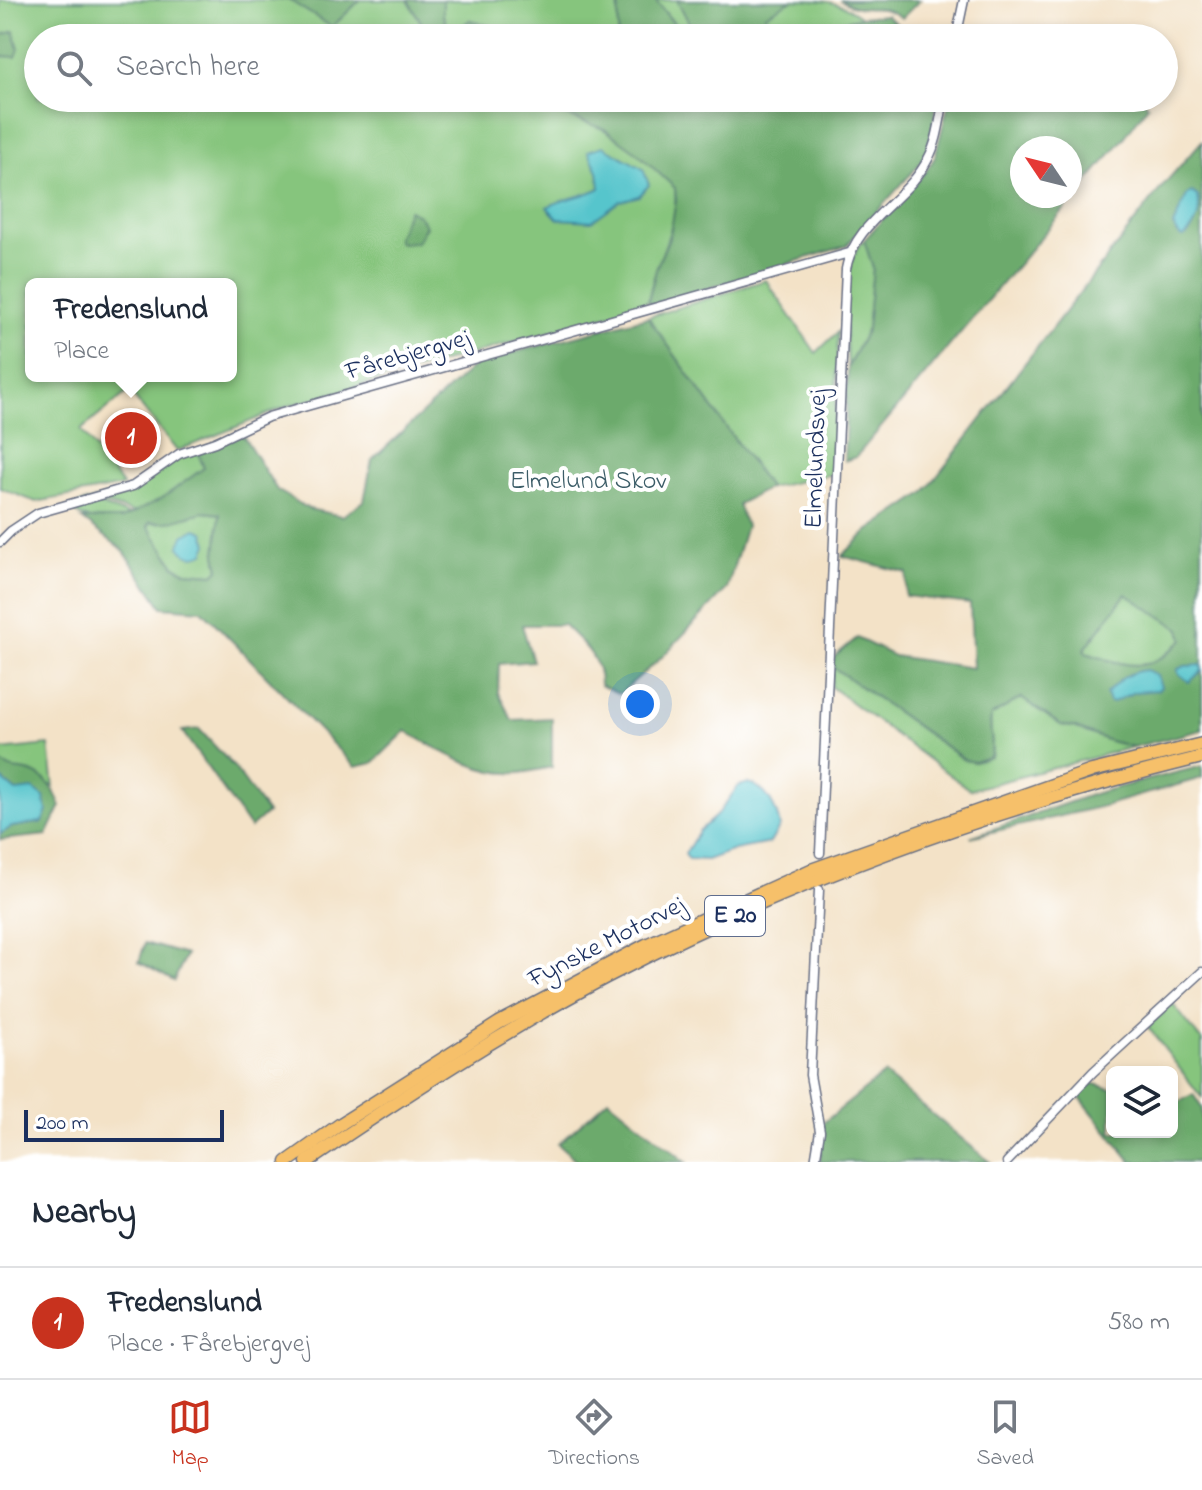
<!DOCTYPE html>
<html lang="en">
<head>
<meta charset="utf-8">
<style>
  body { margin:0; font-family:"Indie Flower",sans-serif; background:#f6f6f7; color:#1f2937 }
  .controls { position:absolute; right:24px; bottom:24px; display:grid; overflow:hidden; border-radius:12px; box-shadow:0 4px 12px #0003 }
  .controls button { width:72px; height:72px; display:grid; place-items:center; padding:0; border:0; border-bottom:2px solid #e0e1e3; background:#fff; color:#1f2937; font:40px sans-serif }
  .compass { position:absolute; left:1010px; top:136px; width:72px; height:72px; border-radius:50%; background:#fff; box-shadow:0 4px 12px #0003; rotate:305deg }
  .scale { position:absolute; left:24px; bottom:20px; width:200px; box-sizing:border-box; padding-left:8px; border:4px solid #1b2f5e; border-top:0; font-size:22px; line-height:28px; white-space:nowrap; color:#1b2f5e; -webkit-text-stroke:6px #fff; paint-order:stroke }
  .you { position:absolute; left:640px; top:704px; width:28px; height:28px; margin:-20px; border:6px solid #fff; border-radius:50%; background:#1a73e8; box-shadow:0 0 0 12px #1a73e833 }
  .badge { display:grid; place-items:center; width:52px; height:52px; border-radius:50%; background:#c8321e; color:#fff; font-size:26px; font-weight:700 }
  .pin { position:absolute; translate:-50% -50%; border:4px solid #fff; box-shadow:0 2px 8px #0006 }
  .popup { position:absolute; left:25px; top:278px; width:212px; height:104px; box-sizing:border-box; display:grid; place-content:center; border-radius:12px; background:#fff; filter:drop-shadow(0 2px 6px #0005); font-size:26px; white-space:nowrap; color:#747a83 }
  .popup b { font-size:30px; color:#1f2937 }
  .popup::after { content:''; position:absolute; left:50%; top:100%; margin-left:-16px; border:16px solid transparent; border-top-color:#fff }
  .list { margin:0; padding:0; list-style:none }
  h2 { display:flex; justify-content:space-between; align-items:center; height:104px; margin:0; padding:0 32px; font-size:34px }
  h2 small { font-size:26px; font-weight:400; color:#747a83 }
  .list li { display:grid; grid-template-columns:52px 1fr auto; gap:24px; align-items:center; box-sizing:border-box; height:112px; padding:0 32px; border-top:2px solid #e0e1e3 }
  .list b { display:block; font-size:30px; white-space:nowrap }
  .list p { margin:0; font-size:26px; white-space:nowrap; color:#747a83 }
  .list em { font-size:26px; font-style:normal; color:#747a83 }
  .icon { flex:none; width:44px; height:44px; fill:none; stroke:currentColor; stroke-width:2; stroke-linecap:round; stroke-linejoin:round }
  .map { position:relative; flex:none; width:1202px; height:1162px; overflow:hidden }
  .search { position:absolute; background:#fff; box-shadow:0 4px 12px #0003; left:24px; right:24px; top:24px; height:88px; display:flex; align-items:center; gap:20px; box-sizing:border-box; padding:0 28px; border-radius:44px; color:#747a83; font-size:30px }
  .sheet { height:216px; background:#fff }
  nav { display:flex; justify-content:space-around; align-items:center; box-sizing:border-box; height:112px; border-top:2px solid #e0e1e3; background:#fff; font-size:22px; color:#747a83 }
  nav a { display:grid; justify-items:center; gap:4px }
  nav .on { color:#c8321e }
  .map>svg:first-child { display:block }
  .green { fill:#86c57d; stroke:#507a6e; stroke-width:2; fill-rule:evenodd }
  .forest { fill:#6caa6c; stroke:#446c65; stroke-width:2; fill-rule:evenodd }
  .water { fill:#57c5cc; stroke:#397a95; stroke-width:2 }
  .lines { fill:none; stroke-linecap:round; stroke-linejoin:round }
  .minor-casing { stroke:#676e83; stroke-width:11 }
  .highway-casing { stroke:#676e83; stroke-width:15 }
  .minor { stroke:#fff; stroke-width:8 }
  .highway { stroke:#f6c06b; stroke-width:12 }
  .labels { text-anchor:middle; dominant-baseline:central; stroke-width:8; stroke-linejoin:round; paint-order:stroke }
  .shield { fill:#fff; stroke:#5f6d8e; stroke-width:2 }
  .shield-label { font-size:24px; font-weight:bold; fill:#1b2f5e }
  .street-label { font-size:26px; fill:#1b2f5e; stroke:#fff }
  .park-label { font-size:26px; fill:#3b5c67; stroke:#fff }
</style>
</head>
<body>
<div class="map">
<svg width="1202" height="1162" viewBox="0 0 1202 1162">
  <rect width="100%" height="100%" fill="#fff"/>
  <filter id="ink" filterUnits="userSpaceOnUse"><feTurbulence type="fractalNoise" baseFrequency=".0125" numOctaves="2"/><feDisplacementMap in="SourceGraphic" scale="16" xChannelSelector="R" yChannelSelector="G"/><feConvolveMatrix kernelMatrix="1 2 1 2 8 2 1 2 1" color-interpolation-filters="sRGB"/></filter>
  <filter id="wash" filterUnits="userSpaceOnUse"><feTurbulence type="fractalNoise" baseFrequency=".006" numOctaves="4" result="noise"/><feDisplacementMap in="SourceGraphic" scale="32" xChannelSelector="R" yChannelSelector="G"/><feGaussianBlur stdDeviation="1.8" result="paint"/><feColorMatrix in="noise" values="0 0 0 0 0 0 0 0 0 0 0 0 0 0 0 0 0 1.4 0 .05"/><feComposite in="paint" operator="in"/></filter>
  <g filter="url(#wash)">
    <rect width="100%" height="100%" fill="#f3e2c7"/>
    <g class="green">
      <path d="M0 0H289L332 27 360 0H408L425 29 437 38H38V98H515C544 107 576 115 603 129 630 142 653 166 675 188 679 228 654 262 648 301L634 308 288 406 177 451 129 391 81 430 123 486 36 502 0 488ZM31 284H231V376H31Z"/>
      <polygon points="443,0 619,0 618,38 561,38 533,32 488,27 470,20 458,30 447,27 443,15"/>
      <polygon points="655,0 677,0 697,36 684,36"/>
      <path d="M792 0C820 0 841 0 861 17L812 30 818 34 864 32 874 38H781L765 15Z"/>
      <path d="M864 240 873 268 867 329 848 367C845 338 840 260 864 240Z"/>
      <polygon points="766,280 816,353 838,332 833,474 769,488 648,317"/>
      <polygon points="197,450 204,468 161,499 135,513 93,500 138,487 182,456"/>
      <path d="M87 501 130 515C111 525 84 521 68 508Z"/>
      <polygon points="203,512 220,514 216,554 219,569 214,574 186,572 175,566 148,530 150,522 158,523"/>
      <path d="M1126 594 1180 629 1183 639C1149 676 1128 666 1086 653L1084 650Z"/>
      <path d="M833 667 964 760 974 762 991 757C995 743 988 730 991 716L1021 698 1061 725 1073 727 1110 741 1133 747 970 790 831 687Z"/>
      <polygon points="49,745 54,787 30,772 14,772 0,762 0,750"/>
      <polygon points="1172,1003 1202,1041 1202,1098 1148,1027"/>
    </g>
    <g class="forest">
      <polygon points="289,0 360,0 332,27"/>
      <path d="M408 0H443V15L447 27 457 30 470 20C499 31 531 31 561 38H437L425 29Z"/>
      <polygon points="619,0 655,0 684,36 696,36 677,0 792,0 765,15 781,38 618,38"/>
      <path d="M840 0H920L902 18C877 0 871 17 840 0Z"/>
      <polygon points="886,15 913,38 874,38 864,32 818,34 811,30 861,17"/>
      <polygon points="14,31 19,49 16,57 0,56 0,36"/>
      <polygon points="515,98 938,98 928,148 919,165 846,246 653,305 648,301 657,266 670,235 676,201 675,188 635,151 604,129"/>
      <path d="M950 98H1141L1148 105 1121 142 856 457 844 461 848 367 867 329 873 268 864 240 926 171 935 157ZM1022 148H1070V196H1022Z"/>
      <path d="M1202 141V730L1133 747 1110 741 1073 727 1061 725 1021 698 991 716C988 731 995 743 990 757L974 762 965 760 833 667 834 657 857 638 894 656 973 668 970 604 905 596 907 573 842 556 868 531 924 493 1165 183ZM1126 594 1180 629 1183 639C1149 677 1128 666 1086 653L1084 650Z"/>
      <polygon points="408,210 419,215 426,226 417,242 399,243 397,239"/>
      <path d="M648 317 769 488 738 504 746 526 727 589 662 657 619 694 600 685C600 656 583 644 564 625H522L533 661 499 664 498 693 512 720 552 718V767C542 769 531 772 520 773 479 776 441 751 406 731L373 763 355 767 202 610 162 607 123 550 82 519H122L161 499 204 468 197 450 241 432 277 490 309 509 342 516 364 501 372 460 478 362ZM203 512 220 514 216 554 219 569 214 574 186 572 175 566 148 526 150 522H168Z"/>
      <polygon points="199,729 234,767 267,813 250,828 182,731"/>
      <path d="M0 762C18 774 15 767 31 772 47 777 55 791 61 806L47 835 0 840V834L11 827 42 822 16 791 0 778Z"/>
      <polygon points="1202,766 1202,778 1100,807 970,837 1096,793"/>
      <polygon points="145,943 186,955 174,981 139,962"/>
      <polygon points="884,1074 990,1162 820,1162 823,1123"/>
      <polygon points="1091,1083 1112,1089 1112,1132 1172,1132 1172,1106 1193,1094 1202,1108 1202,1162 1132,1162 1078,1095"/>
      <polygon points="608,1099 686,1162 578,1162 558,1144"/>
    </g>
    <g class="water">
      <path d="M603 146 643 169 649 185 639 196 620 201 592 221 558 219 547 207C564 198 583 197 600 188L598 171 588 151Z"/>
      <path d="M1192 192 1198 196C1201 212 1198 226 1184 237L1180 236 1173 226 1187 195Z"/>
      <path d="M196 529 204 532 208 544 204 553C195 558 183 556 179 546L184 536Z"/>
      <polygon points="1185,666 1201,665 1202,671 1189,682 1178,673 1178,669"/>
      <path d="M1147 670 1157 676 1161 687 1158 690 1134 692 1112 703 1109 702 1106 694C1118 681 1128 671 1147 670Z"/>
      <polygon points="0,778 16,791 33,789 44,797 47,811 42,822 12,827 0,834"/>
      <path d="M749 783C767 788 777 810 780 826L770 843 734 850 707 860 688 859 685 854 699 831 718 814 738 786Z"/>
    </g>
  </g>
  <g filter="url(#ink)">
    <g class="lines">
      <g class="minor-casing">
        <g id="minor">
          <polyline points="956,38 964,0"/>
          <polyline points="0,542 11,531 38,513 133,486 179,454 215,442 268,417 849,253"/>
          <path d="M820 853 846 269C855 220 907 201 928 159 938 141 940 118 944 98"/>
          <polyline points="815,1162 820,1131 810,1075 819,890"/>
          <polyline points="1007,1162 1093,1072 1202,972"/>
        </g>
      </g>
      <g class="highway-casing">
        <g id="highway">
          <polyline points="287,1162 342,1123 499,1023 646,945 811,870 1092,771 1202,744"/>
          <path d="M307 1162C404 1096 502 1032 606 977 793 880 997 807 1202 757"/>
        </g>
      </g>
      <use href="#minor" class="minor"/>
      <use href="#highway" class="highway"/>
    </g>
  </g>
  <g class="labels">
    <rect class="shield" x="705" y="896" width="60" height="40" rx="6"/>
    <g class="shield-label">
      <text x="735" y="916">E 20</text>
    </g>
    <g class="street-label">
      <text transform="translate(408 356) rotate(-16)">Fårebjergvej</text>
      <text transform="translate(817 459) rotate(-88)">Elmelundsvej</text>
      <text transform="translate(607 943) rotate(-27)">Fynske Motorvej</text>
    </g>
    <g class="park-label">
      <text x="588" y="482">Elmelund Skov</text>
    </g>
  </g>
</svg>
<div class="controls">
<button><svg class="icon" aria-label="layers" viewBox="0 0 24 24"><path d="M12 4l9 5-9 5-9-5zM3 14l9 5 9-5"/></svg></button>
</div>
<svg class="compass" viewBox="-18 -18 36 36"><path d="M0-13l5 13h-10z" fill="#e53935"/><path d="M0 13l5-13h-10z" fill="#747a83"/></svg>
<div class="scale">200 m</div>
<div class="you"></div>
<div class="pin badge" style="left:131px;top:438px">1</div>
<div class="popup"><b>Fredenslund</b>Place</div>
<div class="search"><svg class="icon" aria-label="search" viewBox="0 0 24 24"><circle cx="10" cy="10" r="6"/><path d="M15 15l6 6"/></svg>Search here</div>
</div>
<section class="sheet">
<h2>Nearby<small></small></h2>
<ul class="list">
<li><span class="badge">1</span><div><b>Fredenslund</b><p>Place · Fårebjergvej</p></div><em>580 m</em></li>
</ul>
</section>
<nav>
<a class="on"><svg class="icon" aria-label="map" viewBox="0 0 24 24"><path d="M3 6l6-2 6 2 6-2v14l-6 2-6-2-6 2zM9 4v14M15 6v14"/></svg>Map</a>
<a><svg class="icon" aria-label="directions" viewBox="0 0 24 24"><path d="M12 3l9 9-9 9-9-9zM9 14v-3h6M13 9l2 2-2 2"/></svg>Directions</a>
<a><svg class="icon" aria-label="saved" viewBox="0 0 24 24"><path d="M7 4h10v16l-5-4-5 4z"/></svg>Saved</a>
</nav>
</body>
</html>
